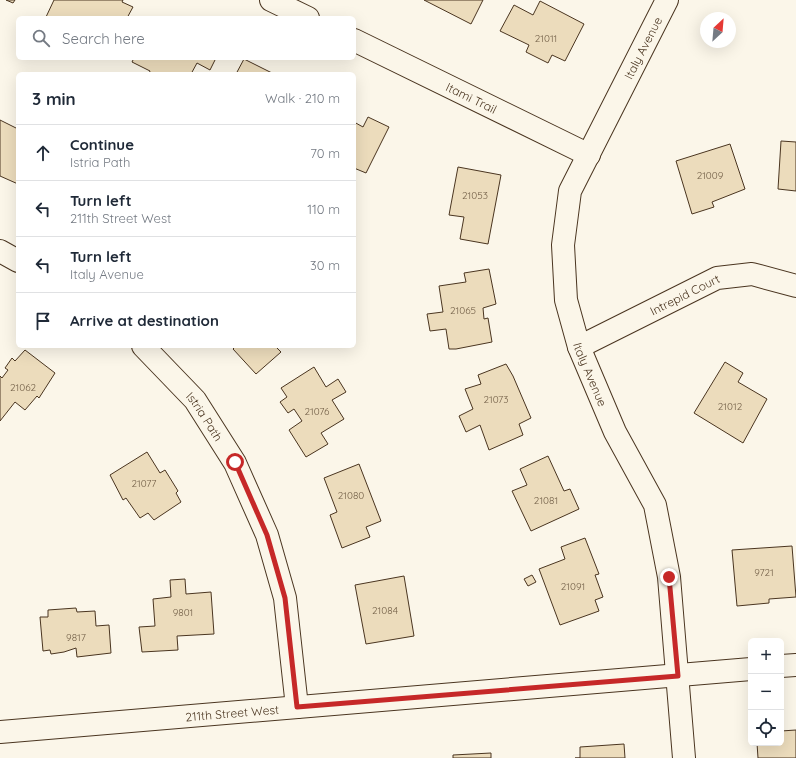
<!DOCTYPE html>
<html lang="en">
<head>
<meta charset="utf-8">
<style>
  body { margin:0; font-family:Quicksand,sans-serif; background:#f2f2f3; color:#1f2937 }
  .controls { position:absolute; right:12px; bottom:12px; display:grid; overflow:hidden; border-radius:6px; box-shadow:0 4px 16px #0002 }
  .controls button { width:36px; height:36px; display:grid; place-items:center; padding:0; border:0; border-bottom:1px solid #e0e1e3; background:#fff; color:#1f2937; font:20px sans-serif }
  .compass { position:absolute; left:700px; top:12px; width:36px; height:36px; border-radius:50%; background:#fff; box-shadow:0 4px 16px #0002; rotate:26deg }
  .stop { position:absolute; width:12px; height:12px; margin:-9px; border:3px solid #c62828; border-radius:50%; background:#fff }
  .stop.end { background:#c62828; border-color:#fff; box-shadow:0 1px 4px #0008 }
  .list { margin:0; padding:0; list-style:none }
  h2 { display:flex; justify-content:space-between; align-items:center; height:52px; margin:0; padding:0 16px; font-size:17px }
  h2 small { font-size:13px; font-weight:400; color:#747a83 }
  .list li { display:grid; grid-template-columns:26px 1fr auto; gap:12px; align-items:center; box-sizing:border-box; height:56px; padding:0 16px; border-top:1px solid #e0e1e3 }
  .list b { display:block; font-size:15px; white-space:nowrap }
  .list p { margin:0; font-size:13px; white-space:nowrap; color:#747a83 }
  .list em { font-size:13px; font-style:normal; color:#747a83 }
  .icon { flex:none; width:22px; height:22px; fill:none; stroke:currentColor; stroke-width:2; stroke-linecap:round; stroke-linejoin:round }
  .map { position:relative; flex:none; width:796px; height:758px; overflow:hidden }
  .search { position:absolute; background:#fff; box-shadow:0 4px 16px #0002; left:16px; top:16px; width:340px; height:44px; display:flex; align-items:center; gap:10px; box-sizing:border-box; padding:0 14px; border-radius:6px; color:#747a83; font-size:15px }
  .panel { position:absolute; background:#fff; box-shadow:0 4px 16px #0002; left:16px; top:72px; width:340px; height:276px; border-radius:6px }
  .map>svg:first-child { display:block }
  .building { fill:#ecdcbc; stroke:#4a3520 }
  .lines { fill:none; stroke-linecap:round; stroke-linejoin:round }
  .minor-casing { stroke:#4a3520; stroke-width:24 }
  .minor { stroke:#fbf6e9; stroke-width:22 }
  .route { stroke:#c62828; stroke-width:5 }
  .labels { text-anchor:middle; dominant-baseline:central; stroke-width:3; stroke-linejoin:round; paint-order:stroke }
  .number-label { font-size:10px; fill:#725f47 }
  .street-label { font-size:12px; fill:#4a3520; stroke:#fbf6e9 }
</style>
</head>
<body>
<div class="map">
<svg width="796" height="758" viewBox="0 0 796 758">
  <rect width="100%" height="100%" fill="#fbf6e9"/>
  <g class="building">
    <polygon points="6,0 15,0 13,3"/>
    <polygon points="54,0 123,0 122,2 133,7 127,18 47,18 46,17"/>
    <polygon points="424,0 483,0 471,24"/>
    <polygon points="540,1 584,24 565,61 552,55 548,63 526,52 529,45 500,31 514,5 533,15"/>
    <polygon points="134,58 216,58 210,70 197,63 191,74 149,74 150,71 132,62"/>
    <polygon points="244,59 274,74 236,74"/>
    <polygon points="368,117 389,127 366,173 354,168 354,122 363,127"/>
    <polygon points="0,120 18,129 18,184 0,176"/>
    <polygon points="781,141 796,142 796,191 778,189"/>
    <polygon points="730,144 745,189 712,202 714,207 692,214 676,161"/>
    <polygon points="458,167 501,175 488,244 460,239 464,217 449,215"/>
    <polygon points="489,269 496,304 483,308 484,319 488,318 492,342 456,349 449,349 446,329 430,331 427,314 443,312 439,286 466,282 464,273"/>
    <polygon points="236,346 275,346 281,352 256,374 233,349"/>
    <polygon points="25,350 55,373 39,398 37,396 25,410 15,402 0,421 0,376 2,378 8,370 5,368 12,358 15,361"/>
    <polygon points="725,362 743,373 738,382 767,399 743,443 694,413"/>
    <polygon points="506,364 513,376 531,418 519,424 523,435 489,450 480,425 466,432 459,416 473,409 465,389 481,384 478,375"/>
    <polygon points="314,367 326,387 338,379 346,392 332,400 344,419 321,433 328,444 306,457 289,430 302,421 294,409 288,413 280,402 287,397 281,388"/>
    <polygon points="147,452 160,473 165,470 178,491 176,493 181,502 154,520 148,513 140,518 126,498 123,500 110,475"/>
    <polygon points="548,456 564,491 570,489 579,509 531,531 512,491 527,485 520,469"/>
    <polygon points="359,464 381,521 366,527 370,537 342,548 330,515 337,512 324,478"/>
    <polygon points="585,538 599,574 595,575 603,597 595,600 599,611 560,625 539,569 565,559 561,547"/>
    <polygon points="792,546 796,597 769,599 769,603 737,606 732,550"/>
    <polygon points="532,575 536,582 528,586 524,579"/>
    <polygon points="404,576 414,636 366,644 355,585"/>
    <polygon points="185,579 186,594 211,592 214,634 177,636 178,650 142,652 139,627 155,626 153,599 171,597 170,580"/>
    <polygon points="76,608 77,612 95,611 96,626 109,625 111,653 77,657 76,648 64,652 51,654 50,650 43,651 40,617 48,617 48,610"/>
    <polygon points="796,730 796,758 758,758 757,743 781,743 781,731"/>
    <polygon points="624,744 625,758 575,758 580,758 580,747"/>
    <polygon points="491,753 491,758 453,758 453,755"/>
  </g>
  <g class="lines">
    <g class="minor-casing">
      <g id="minor">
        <polyline points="271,0 308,18"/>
        <path id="s1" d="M667 0 570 191 563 245 566 300 579 347 615 432 655 505 669 577 684 758"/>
        <path id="s2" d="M354 40 589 155"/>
        <polyline points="0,251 18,261"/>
        <path id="s3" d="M143 346 195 400 235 463 267 535 285 598 297 707"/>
        <path id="s4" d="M579 347 717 278 752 274 796 286"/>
        <polyline points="781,666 796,665"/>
        <path id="s5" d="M0 732 751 669"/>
      </g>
    </g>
    <use href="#minor" class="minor"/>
  </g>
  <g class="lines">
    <polyline class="route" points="235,462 267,535 285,598 297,707 678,676 669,577"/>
  </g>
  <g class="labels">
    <g class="number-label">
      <text x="546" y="38">21011</text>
      <text x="710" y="175">21009</text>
      <text x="475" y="195">21053</text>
      <text x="463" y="310">21065</text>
      <text x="23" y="387">21062</text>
      <text x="496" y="399">21073</text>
      <text x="730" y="406">21012</text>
      <text x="317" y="411">21076</text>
      <text x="144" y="483">21077</text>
      <text x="351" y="495">21080</text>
      <text x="546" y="500">21081</text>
      <text x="764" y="572">9721</text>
      <text x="573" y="586">21091</text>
      <text x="385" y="610">21084</text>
      <text x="183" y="612">9801</text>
      <text x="76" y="637">9817</text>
    </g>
    <g class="street-label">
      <text transform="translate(643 48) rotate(-63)">Italy Avenue</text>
      <text stroke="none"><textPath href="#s2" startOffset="131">Itami Trail</textPath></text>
      <text stroke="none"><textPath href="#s4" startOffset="118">Intrepid Court</textPath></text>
      <text stroke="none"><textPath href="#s1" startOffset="402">Italy Avenue</textPath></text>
      <text stroke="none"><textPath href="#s3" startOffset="94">Istria Path</textPath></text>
      <text stroke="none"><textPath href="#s5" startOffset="233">211th Street West</textPath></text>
    </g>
  </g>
</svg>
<div class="controls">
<button>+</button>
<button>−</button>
<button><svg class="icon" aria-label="locate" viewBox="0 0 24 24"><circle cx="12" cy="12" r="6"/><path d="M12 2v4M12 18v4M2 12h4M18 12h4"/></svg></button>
</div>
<svg class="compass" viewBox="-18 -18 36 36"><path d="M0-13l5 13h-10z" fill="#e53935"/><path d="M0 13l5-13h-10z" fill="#747a83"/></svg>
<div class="stop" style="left:235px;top:462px"></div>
<div class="stop end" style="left:669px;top:577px"></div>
<div class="search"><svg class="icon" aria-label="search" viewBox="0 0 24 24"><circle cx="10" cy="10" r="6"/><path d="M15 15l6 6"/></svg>Search here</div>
<section class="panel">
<h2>3 min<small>Walk · 210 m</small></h2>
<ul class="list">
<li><svg class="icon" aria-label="ahead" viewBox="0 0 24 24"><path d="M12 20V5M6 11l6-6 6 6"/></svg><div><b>Continue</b><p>Istria Path</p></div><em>70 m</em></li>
<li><svg class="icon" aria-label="left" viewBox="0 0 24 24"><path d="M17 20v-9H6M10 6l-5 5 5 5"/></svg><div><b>Turn left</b><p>211th Street West</p></div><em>110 m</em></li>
<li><svg class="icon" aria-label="left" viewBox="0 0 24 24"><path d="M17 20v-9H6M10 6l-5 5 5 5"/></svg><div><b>Turn left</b><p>Italy Avenue</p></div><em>30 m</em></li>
<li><svg class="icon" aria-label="arrive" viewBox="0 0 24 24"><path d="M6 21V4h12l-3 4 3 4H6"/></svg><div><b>Arrive at destination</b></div></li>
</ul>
</section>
</div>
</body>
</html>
